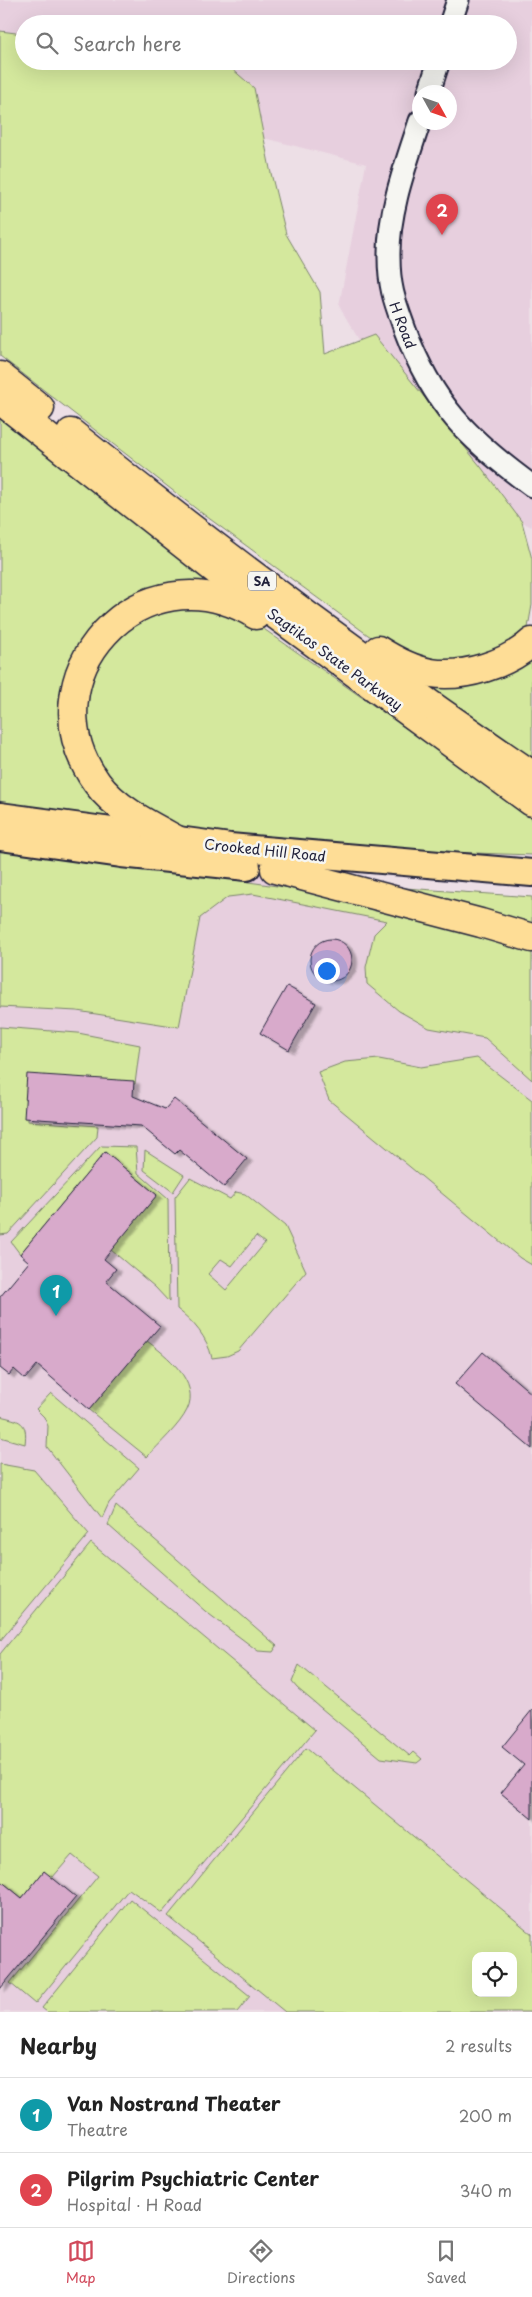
<!DOCTYPE html>
<html lang="en">
<head>
<meta charset="utf-8">
<style>
  body { margin:0; font-family:"Playpen Sans",sans-serif; background:#f6f6f6; color:#222 }
  .controls { position:absolute; right:15px; bottom:15px; display:grid; overflow:hidden; border-radius:10px; box-shadow:0 5px 20px #0002 }
  .controls button { width:45px; height:45px; display:grid; place-items:center; padding:0; border:0; border-bottom:1px solid #e0e0e0; background:#fff; color:#222; font:25px sans-serif }
  .compass { position:absolute; left:412px; top:85px; width:45px; height:45px; border-radius:50%; background:#fff; box-shadow:0 5px 20px #0002; rotate:130deg }
  .you { position:absolute; left:326px; top:970px; width:18px; height:18px; margin:-12px; border:4px solid #fff; border-radius:50%; background:#1a73e8; box-shadow:0 0 0 8px #1a73e833 }
  .badge { display:grid; place-items:center; width:32px; height:32px; border-radius:50%; background:#d1495b; color:#fff; font-size:16px; font-weight:700 }
  .pin { position:absolute; translate:-50% -41px; filter:drop-shadow(0 1px 2px #0008) }
  .pin::after { content:''; position:absolute; top:26px; width:18px; height:15px; background:inherit; clip-path:polygon(0 0,100% 0,50% 100%) }
  .list { margin:0; padding:0; list-style:none }
  h2 { display:flex; justify-content:space-between; align-items:center; height:65px; margin:0; padding:0 20px; font-size:21px }
  h2 small { font-size:16px; font-weight:400; color:#767676 }
  .list li { display:grid; grid-template-columns:32px 1fr auto; gap:15px; align-items:center; box-sizing:border-box; height:75px; padding:0 20px; border-top:1px solid #e0e0e0 }
  .list b { display:block; font-size:19px; white-space:nowrap }
  .list p { margin:0; font-size:16px; white-space:nowrap; color:#767676 }
  .list em { font-size:16px; font-style:normal; color:#767676 }
  .icon { flex:none; width:28px; height:28px; fill:none; stroke:currentColor; stroke-width:2; stroke-linecap:round; stroke-linejoin:round }
  .map { position:relative; flex:none; width:532px; height:2012px; overflow:hidden }
  .search { position:absolute; background:#fff; box-shadow:0 5px 20px #0002; left:15px; right:15px; top:15px; height:55px; display:flex; align-items:center; gap:12px; box-sizing:border-box; padding:0 18px; border-radius:28px; color:#767676; font-size:19px }
  .sheet { height:215px; background:#fff }
  nav { display:flex; justify-content:space-around; align-items:center; box-sizing:border-box; height:70px; border-top:1px solid #e0e0e0; background:#fff; font-size:14px; color:#767676 }
  nav a { display:grid; justify-items:center; gap:2px }
  nav .on { color:#d1495b }
  .map>svg:first-child { display:block }
  .built { fill:#e7cfde; fill-rule:evenodd }
  .green { fill:#d4e89d; stroke:#7b856c; fill-rule:evenodd }
  .building { fill:#d8aacb; stroke:#22223b; filter:url(#shadow) }
  .lines { fill:none; stroke-linecap:round; stroke-linejoin:round }
  .minor-casing { stroke:#22223b; stroke-width:25 }
  .major-casing { stroke:#22223b; stroke-width:30 }
  .highway-casing { stroke:#22223b; stroke-width:31 }
  .minor { stroke:#f6f6f2; stroke-width:21 }
  .major { stroke:#fedd96; stroke-width:26 }
  .highway { stroke:#fedd96; stroke-width:28 }
  .labels { text-anchor:middle; dominant-baseline:central; stroke-width:5; stroke-linejoin:round; paint-order:stroke }
  .shield { fill:#f6f6f2; stroke:#626272; stroke-width:1 }
  .shield-label { font-size:12px; font-weight:bold; fill:#22223b }
  .street-label { font-size:14px; fill:#22223b; stroke:#f6f6f2 }
</style>
</head>
<body>
<div class="map">
<svg width="532" height="2012" viewBox="0 0 532 2012">
  <defs>
    <filter id="shadow"><feDropShadow dx="5.5" dy="3" stdDeviation="1" flood-color="#0004"/></filter>
  </defs>
  <rect width="100%" height="100%" fill="#eddfe6"/>
  <filter id="ink" filterUnits="userSpaceOnUse"><feTurbulence type="fractalNoise" baseFrequency=".02" numOctaves="2"/><feDisplacementMap in="SourceGraphic" scale="10" xChannelSelector="R" yChannelSelector="G"/><feConvolveMatrix kernelMatrix="1 2 1 2 8 2 1 2 1" color-interpolation-filters="sRGB"/></filter>
  <g filter="url(#ink)">
    <g class="built">
      <path d="M0 0H532V527L496 509 398 406 339 306 366 164 0 71ZM24 24H508V61H24ZM420 92H450V122H420Z"/>
      <path d="M0 829 149 850 394 905 532 942V2012H0ZM476 1956H513V1993H476Z"/>
    </g>
    <g class="green">
      <polygon points="0,31 24,34 24,61 223,61 254,88 270,169 286,234 320,292 325,354 374,335 481,467 522,522 532,559 532,605 526,639 473,666 413,662 368,635 199,511 0,356"/>
      <polygon points="0,411 229,590 142,593 64,694 128,820 0,806"/>
      <polygon points="201,603 248,618 532,816 532,855 330,848 208,835 168,823 123,797 92,763 81,718 87,673 113,632 152,609"/>
      <polygon points="532,653 532,761 401,672"/>
      <polygon points="0,847 298,889 532,946 532,1080 485,1038 429,1028 399,1011 367,984 366,967 374,934 387,921 253,894 228,897 200,918 179,1027 77,1011 0,1007"/>
      <polygon points="391,887 532,897 532,932"/>
      <polygon points="0,1027 78,1033 140,1045 135,1084 30,1077 28,1121 98,1126 97,1137 8,1234 0,1235"/>
      <polygon points="477,1058 532,1100 532,1265 520,1258 329,1100 318,1072 345,1062 379,1059 421,1067"/>
      <polygon points="101,1146 136,1147 138,1173 168,1199 169,1302 155,1287 111,1250 157,1195 105,1152 20,1254 11,1242"/>
      <polygon points="145,1150 184,1175 173,1192 144,1170"/>
      <path d="M190 1178 230 1199 236 1192 245 1194 285 1226 306 1271 238 1351 227 1356 212 1358C207 1337 194 1322 177 1309L175 1197ZM256 1236 265 1243 226 1290 208 1274 221 1259 232 1266Z"/>
      <path d="M147 1341C166 1355 201 1382 187 1410 180 1425 159 1444 147 1457L89 1410Z"/>
      <polygon points="51,1393 139,1468 109,1503 102,1518 47,1447 48,1426 44,1417 36,1409"/>
      <path d="M0 1416C20 1421 28 1421 25 1444L0 1437Z"/>
      <polygon points="0,1464 34,1470 89,1534 0,1641"/>
      <polygon points="116,1506 277,1646 273,1652 258,1651 205,1611 108,1525"/>
      <polygon points="91,1543 315,1730 162,1913 129,1889 35,2004 10,1983 98,1876 72,1855 52,1878 44,1871 22,1898 0,1880 0,1654"/>
      <polygon points="299,1665 410,1756 414,1752 422,1759 417,1763 381,1758 297,1688 292,1682"/>
      <path d="M306 1748 532 1934V2012H285L168 1916ZM476 1956H513V1993H476Z"/>
      <polygon points="130,1899 250,1996 237,2012 47,2012 42,2008"/>
    </g>
    <g class="building">
      <circle cx="331" cy="960" r="21"/>
      <polygon points="287,986 316,1003 289,1050 260,1033"/>
      <polygon points="27,1074 134,1081 133,1096 165,1109 174,1099 247,1159 224,1187 179,1150 175,1154 141,1126 24,1118"/>
      <polygon points="105,1152 157,1195 104,1259 116,1269 106,1281 160,1326 89,1410 37,1365 25,1379 14,1369 9,1375 0,1368 0,1297 29,1262 20,1254"/>
      <polygon points="483,1352 532,1394 532,1449 455,1384"/>
      <polygon points="532,1710 532,1819 501,1793 524,1765 502,1747"/>
      <polygon points="44,1871 76,1897 0,1989 0,1880 22,1898"/>
    </g>
    <g class="lines">
      <g class="minor-casing">
        <g id="minor">
          <polyline points="450,24 458,0"/>
          <polyline points="429,92 439,61"/>
          <path d="M420 121C406 164 388 211 389 257 389 288 395 302 405 330 433 405 469 440 532 486"/>
        </g>
      </g>
      <g class="major-casing">
        <g id="major">
          <polyline points="0,816 230,847 532,873"/>
          <polyline points="0,837 121,854 247,867"/>
        </g>
      </g>
      <g class="highway-casing">
        <g id="highway">
          <polyline points="0,376 40,408"/>
          <polyline points="0,400 235,585 532,802"/>
          <path d="M71 433C220 553 374 668 532 775"/>
          <path d="M378 650C394 660 413 670 431 673 464 678 508 664 532 642"/>
          <path d="M177 840C149 825 116 809 97 783 21 678 141 544 256 615"/>
          <polyline points="275,869 481,923 532,938"/>
        </g>
      </g>
      <use href="#minor" class="minor"/>
      <use href="#major" class="major"/>
      <use href="#highway" class="highway"/>
    </g>
  </g>
  <g class="labels">
    <rect class="shield" x="248" y="571.5" width="28" height="19" rx="4"/>
    <g class="shield-label">
      <text x="262" y="581">SA</text>
    </g>
    <g class="street-label">
      <text transform="translate(403 325) rotate(69)">H Road</text>
      <text transform="translate(335 659) rotate(36)">Sagtikos State Parkway</text>
      <text transform="translate(265 850) rotate(6)">Crooked Hill Road</text>
    </g>
  </g>
</svg>
<div class="controls">
<button><svg class="icon" aria-label="locate" viewBox="0 0 24 24"><circle cx="12" cy="12" r="6"/><path d="M12 2v4M12 18v4M2 12h4M18 12h4"/></svg></button>
</div>
<svg class="compass" viewBox="-18 -18 36 36"><path d="M0-13l5 13h-10z" fill="#e53935"/><path d="M0 13l5-13h-10z" fill="#767676"/></svg>
<div class="you"></div>
<div class="pin badge" style="left:56px;top:1316px;background:#0f9aa8">1</div>
<div class="pin badge" style="left:442px;top:235px;background:#e0444e">2</div>
<div class="search"><svg class="icon" aria-label="search" viewBox="0 0 24 24"><circle cx="10" cy="10" r="6"/><path d="M15 15l6 6"/></svg>Search here</div>
</div>
<section class="sheet">
<h2>Nearby<small>2 results</small></h2>
<ul class="list">
<li><span class="badge" style="background:#0f9aa8">1</span><div><b>Van Nostrand Theater</b><p>Theatre</p></div><em>200 m</em></li>
<li><span class="badge" style="background:#e0444e">2</span><div><b>Pilgrim Psychiatric Center</b><p>Hospital · H Road</p></div><em>340 m</em></li>
</ul>
</section>
<nav>
<a class="on"><svg class="icon" aria-label="map" viewBox="0 0 24 24"><path d="M3 6l6-2 6 2 6-2v14l-6 2-6-2-6 2zM9 4v14M15 6v14"/></svg>Map</a>
<a><svg class="icon" aria-label="directions" viewBox="0 0 24 24"><path d="M12 3l9 9-9 9-9-9zM9 14v-3h6M13 9l2 2-2 2"/></svg>Directions</a>
<a><svg class="icon" aria-label="saved" viewBox="0 0 24 24"><path d="M7 4h10v16l-5-4-5 4z"/></svg>Saved</a>
</nav>
</body>
</html>
